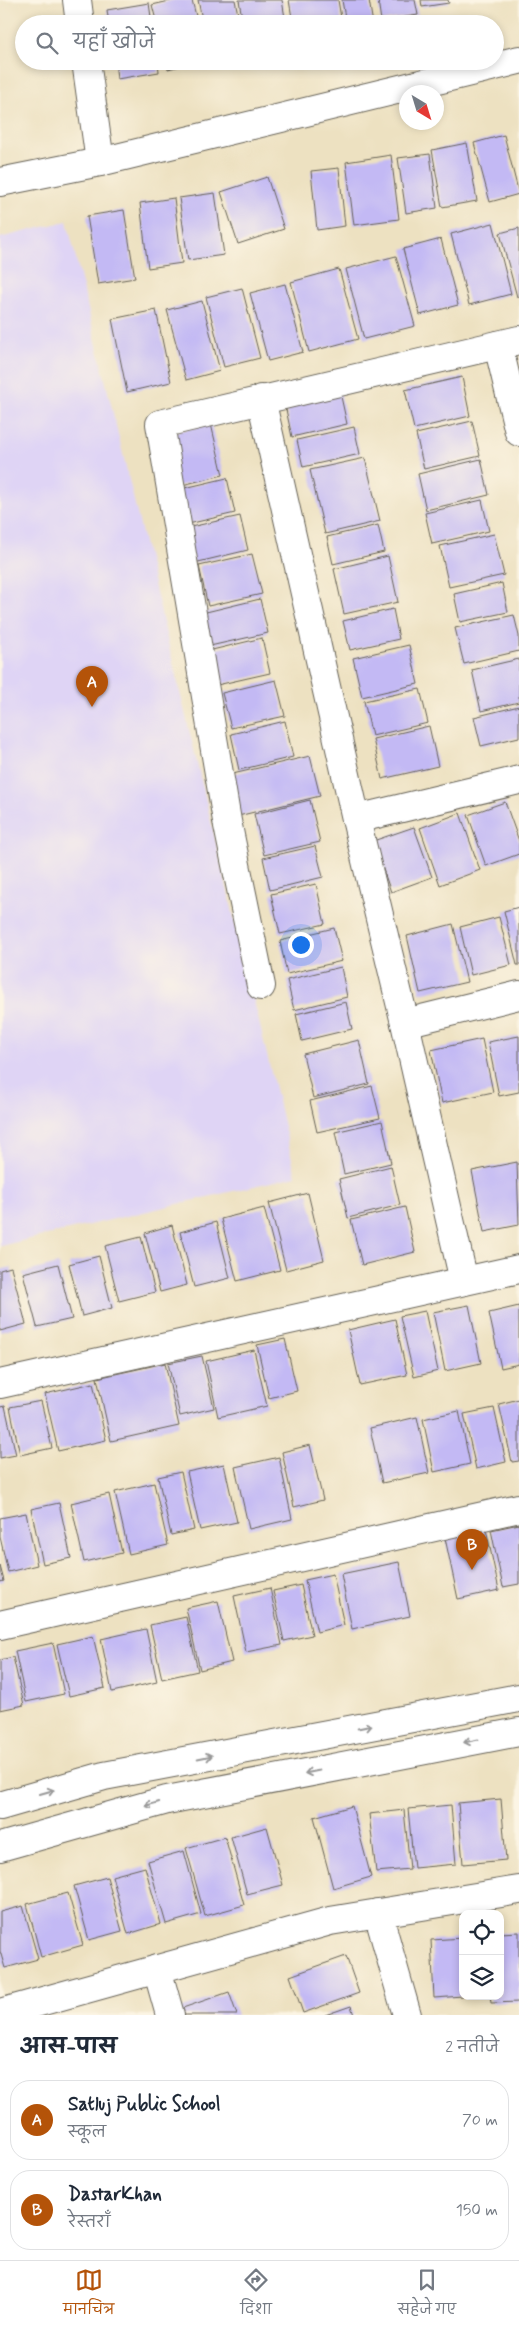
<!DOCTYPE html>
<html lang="hi">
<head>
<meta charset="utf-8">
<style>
  body { margin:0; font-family:Mynerve,"Playpen Sans Deva",sans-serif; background:#f6f6f7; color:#1f2937 }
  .controls { position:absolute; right:15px; bottom:15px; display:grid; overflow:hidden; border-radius:10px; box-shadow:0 2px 8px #0003 }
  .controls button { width:45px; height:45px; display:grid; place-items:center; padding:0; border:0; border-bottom:1px solid #e0e1e3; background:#fff; color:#1f2937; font:25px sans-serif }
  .compass { position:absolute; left:399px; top:85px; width:45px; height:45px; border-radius:50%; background:#fff; box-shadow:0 2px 8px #0003; rotate:142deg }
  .you { position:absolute; left:300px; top:944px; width:18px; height:18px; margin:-12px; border:4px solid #fff; border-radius:50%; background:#1a73e8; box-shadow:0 0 0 8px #1a73e833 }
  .badge { display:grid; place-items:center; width:32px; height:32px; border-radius:50%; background:#b45309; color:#fff; font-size:16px; font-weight:700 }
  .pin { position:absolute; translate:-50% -41px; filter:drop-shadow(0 1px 2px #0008) }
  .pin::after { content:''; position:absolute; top:26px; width:18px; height:15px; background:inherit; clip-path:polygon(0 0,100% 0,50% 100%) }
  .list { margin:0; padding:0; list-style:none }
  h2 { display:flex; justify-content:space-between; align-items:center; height:65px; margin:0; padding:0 20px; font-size:21px }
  h2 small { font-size:16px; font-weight:400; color:#747a83 }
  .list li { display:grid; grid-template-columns:32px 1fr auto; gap:15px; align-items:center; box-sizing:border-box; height:80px; margin:0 10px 10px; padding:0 10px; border:1px solid #e0e1e3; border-radius:20px }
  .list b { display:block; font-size:19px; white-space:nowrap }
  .list p { margin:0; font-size:16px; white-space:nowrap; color:#747a83 }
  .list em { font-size:16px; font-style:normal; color:#747a83 }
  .icon { flex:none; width:28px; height:28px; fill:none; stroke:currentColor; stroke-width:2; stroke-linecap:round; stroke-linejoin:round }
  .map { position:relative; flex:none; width:519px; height:2015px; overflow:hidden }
  .search { position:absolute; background:#fff; box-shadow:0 2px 8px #0003; left:15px; right:15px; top:15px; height:55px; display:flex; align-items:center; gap:12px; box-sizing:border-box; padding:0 18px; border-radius:28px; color:#747a83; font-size:19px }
  .sheet { height:245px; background:#fff }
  nav { display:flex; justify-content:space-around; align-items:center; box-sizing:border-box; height:70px; border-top:1px solid #e0e1e3; background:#fff; font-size:14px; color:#747a83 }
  nav a { display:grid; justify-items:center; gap:2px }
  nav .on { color:#b45309 }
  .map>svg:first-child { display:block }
  .built { fill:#dfd4f5 }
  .building { fill:#c3b9f4 }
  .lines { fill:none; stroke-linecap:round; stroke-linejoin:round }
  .minor-casing { stroke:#656156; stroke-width:30 }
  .minor { stroke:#fff; stroke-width:28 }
  .oneway { stroke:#999 }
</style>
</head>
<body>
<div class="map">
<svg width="519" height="2015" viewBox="0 0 519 2015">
  <rect width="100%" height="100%" fill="#fcf5e5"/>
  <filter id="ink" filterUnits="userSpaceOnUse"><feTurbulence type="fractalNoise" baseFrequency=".02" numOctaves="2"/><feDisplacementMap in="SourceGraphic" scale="10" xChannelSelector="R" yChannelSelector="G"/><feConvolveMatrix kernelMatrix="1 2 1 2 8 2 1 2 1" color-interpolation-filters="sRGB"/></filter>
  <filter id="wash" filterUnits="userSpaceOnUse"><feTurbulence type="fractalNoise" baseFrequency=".0096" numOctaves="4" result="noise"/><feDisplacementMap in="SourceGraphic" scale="20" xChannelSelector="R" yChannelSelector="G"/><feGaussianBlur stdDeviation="1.12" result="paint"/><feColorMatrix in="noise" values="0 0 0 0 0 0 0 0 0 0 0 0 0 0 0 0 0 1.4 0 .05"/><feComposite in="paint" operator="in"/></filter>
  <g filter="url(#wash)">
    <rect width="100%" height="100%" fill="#ede1c1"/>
    <polygon class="built" points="67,221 296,1176 0,1246 0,238"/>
    <g id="blocks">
      <g class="building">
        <polygon points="174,0 192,0 198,24 157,24 152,5"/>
        <polygon points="198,0 235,0 240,24 203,24"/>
        <polygon points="239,0 282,0 286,24 243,24"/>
        <polygon points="289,0 338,0 342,24 293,24"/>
        <polygon points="342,0 369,0 373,24 346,24"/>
        <polygon points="378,0 415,0 418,15 381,21"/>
        <polygon points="421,0 448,0 449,3 422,7"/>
        <polygon points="149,3 152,24 109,24 107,10"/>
        <polygon points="115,61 158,61 159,72 117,79"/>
        <polygon points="166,61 197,61 197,62 168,69"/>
        <polygon points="504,135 519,194 490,202 474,143"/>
        <polygon points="467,143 477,201 442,207 432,150"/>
        <polygon points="430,154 437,208 406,213 398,158"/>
        <polygon points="391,155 399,219 354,225 346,162"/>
        <polygon points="339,168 345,226 317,230 311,171"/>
        <polygon points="267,177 284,229 238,244 221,192"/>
        <polygon points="215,193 224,255 188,260 179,198"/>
        <polygon points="174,198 182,263 148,268 140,203"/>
        <polygon points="124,210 135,278 98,284 87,216"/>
        <polygon points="493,223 511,294 469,305 451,234"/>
        <polygon points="519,228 519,297 517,297 500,233"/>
        <polygon points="441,239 458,305 420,315 403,249"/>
        <polygon points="396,256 415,326 364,339 346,269"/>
        <polygon points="339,269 358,339 309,352 291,282"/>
        <polygon points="285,284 303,352 268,361 250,293"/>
        <polygon points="242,288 260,358 224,367 206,297"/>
        <polygon points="202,301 220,371 186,380 167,310"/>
        <polygon points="156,310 171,382 127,392 112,319"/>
        <polygon points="462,377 470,416 414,429 405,390"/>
        <polygon points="340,392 347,424 292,437 285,405"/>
        <polygon points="472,421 480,456 424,469 416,434"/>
        <polygon points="211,424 223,475 174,487 161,435"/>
        <polygon points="354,427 360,454 303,467 297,440"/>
        <polygon points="365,458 380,521 325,534 310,470"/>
        <polygon points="481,459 489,495 426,510 418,474"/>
        <polygon points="227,478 235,513 184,525 176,490"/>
        <polygon points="482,500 489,531 432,544 425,513"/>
        <polygon points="240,516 248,550 194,563 186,528"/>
        <polygon points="378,525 384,552 333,564 327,537"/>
        <polygon points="494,534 504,575 449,587 440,546"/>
        <polygon points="252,554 262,594 208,606 199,566"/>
        <polygon points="388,556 398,602 344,614 334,569"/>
        <polygon points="502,583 508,612 460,622 454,594"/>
        <polygon points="260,599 268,633 210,646 202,613"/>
        <polygon points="393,609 399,639 350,650 343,621"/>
        <polygon points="514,615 519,636 519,651 464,664 455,628"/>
        <polygon points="262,638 270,673 217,685 208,651"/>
        <polygon points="409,645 418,684 362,697 353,658"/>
        <polygon points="519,659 519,702 481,711 472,670"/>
        <polygon points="276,680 285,716 231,728 222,693"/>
        <polygon points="420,689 428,723 372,736 364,701"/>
        <polygon points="519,706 519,737 481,746 474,717"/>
        <polygon points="285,721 293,757 239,770 231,734"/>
        <polygon points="429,726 438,766 382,779 373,739"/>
        <polygon points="310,756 320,796 234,817 224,776"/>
        <polygon points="310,800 320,842 264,855 254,814"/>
        <polygon points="505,802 519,841 519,854 486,866 468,815"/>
        <polygon points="460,813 480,870 440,885 420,828"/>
        <polygon points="414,827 432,877 391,892 373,841"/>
        <polygon points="315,846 323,877 270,890 263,858"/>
        <polygon points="316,884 325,924 280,934 271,894"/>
        <polygon points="519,907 519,965 517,965 504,911"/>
        <polygon points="499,917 511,965 471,975 460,927"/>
        <polygon points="453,924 467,982 420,993 407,936"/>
        <polygon points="334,928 342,961 287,974 280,941"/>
        <polygon points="341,967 347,997 294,1010 287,980"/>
        <polygon points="346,1002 352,1029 302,1041 296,1014"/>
        <polygon points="519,1036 519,1092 499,1096 488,1042"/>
        <polygon points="482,1039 493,1092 442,1103 431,1050"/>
        <polygon points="359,1040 369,1084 313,1098 303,1054"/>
        <polygon points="372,1086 380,1118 317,1132 310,1101"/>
        <polygon points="382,1121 391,1163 344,1174 335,1132"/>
        <polygon points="517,1162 519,1225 484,1232 472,1171"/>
        <polygon points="391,1166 400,1205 348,1218 339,1179"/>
        <polygon points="308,1193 324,1260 286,1270 269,1203"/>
        <polygon points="405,1207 415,1252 362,1265 351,1220"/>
        <polygon points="264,1208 280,1270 237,1281 221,1219"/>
        <polygon points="216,1222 230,1278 194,1287 180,1232"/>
        <polygon points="172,1225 187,1285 160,1292 145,1233"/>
        <polygon points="141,1237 155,1292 119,1301 105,1246"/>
        <polygon points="99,1256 112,1308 82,1316 69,1264"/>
        <polygon points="58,1264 72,1319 37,1327 23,1273"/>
        <polygon points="11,1267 26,1324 0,1331 0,1270"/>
        <polygon points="469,1305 481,1363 445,1371 433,1312"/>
        <polygon points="519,1306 519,1364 501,1368 489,1313"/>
        <polygon points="425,1311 438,1371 414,1377 400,1316"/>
        <polygon points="395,1319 407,1375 360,1385 348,1330"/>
        <polygon points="285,1339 297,1391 269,1398 257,1345"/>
        <polygon points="254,1350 267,1406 218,1417 206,1361"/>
        <polygon points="202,1356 214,1408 180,1416 168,1363"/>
        <polygon points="165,1363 179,1426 111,1441 97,1378"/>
        <polygon points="93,1383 106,1440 58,1451 45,1394"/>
        <polygon points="519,1399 519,1461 512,1462 499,1404"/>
        <polygon points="41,1401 52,1448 20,1455 10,1407"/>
        <polygon points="5,1406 16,1455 0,1458 0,1407"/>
        <polygon points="494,1408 506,1462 476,1469 464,1414"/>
        <polygon points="459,1411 470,1464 434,1472 423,1419"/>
        <polygon points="417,1417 429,1473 382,1483 370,1428"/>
        <polygon points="310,1445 323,1500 294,1507 282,1452"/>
        <polygon points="279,1457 292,1519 249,1529 235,1467"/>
        <polygon points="224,1464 237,1522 200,1530 187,1472"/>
        <polygon points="181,1472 194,1530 171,1535 158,1477"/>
        <polygon points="154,1483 168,1545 129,1554 115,1492"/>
        <polygon points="109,1494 122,1553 84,1562 71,1503"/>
        <polygon points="59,1503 71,1558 43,1564 31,1509"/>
        <polygon points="26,1513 37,1565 8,1572 0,1537 0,1518"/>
        <polygon points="519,1524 519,1584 503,1587 491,1530"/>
        <polygon points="486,1529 499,1590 458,1599 445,1538"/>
        <polygon points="399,1562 410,1616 352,1629 341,1574"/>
        <polygon points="0,1566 4,1581 0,1582"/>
        <polygon points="333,1574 344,1625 317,1632 305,1580"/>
        <polygon points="301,1585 312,1635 284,1641 273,1591"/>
        <polygon points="270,1588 282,1645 246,1652 234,1596"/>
        <polygon points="218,1601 232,1662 200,1670 186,1608"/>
        <polygon points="186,1617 198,1671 162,1679 150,1625"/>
        <polygon points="146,1629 157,1682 112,1692 101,1639"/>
        <polygon points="93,1636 105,1688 69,1696 57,1644"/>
        <polygon points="53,1643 64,1694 26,1702 15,1651"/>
        <polygon points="13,1657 24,1705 0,1710 0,1660"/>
        <polygon points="501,1799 506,1860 463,1864 458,1803"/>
        <polygon points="451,1805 456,1864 414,1868 408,1809"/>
        <polygon points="352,1806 371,1877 333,1888 314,1817"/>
        <polygon points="404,1810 410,1869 376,1872 369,1814"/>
        <polygon points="267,1827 283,1885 247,1894 231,1837"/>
        <polygon points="225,1837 244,1905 205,1916 186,1848"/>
        <polygon points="184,1851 201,1914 166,1924 148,1861"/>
        <polygon points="145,1867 161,1924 128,1934 112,1876"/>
        <polygon points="107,1877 122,1931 89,1940 74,1886"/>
        <polygon points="68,1893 83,1945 41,1957 27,1904"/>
        <polygon points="23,1906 38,1959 5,1968 0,1951 0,1912"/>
        <polygon points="519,1932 519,2002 491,2003 490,1996 500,1996 500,1933"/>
        <polygon points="463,1938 463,1996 434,1998 431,1940"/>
        <polygon points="346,1956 359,1993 303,2013 290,1976"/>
        <polygon points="229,1992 237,2015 179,2015 177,2010"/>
        <polygon points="351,2006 354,2015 325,2015"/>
      </g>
    </g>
  </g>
  <g filter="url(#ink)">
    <use href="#blocks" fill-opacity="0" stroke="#656156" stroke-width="1"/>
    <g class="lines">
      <g class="minor-casing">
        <g id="minor">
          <polyline points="77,0 80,24"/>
          <polyline points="86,61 100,162"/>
          <polyline points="0,182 100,162 519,60"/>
          <polyline points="498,345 519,432"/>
          <polyline points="261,399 356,819 405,1023 464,1281"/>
          <polyline points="356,819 519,780"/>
          <polyline points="261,986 227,821 160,424 519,340"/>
          <polyline points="405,1023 519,995"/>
          <polyline points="0,1384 519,1269"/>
          <polyline points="0,1625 519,1508"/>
          <polyline points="0,1806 104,1776 519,1698"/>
          <polyline points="0,1847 167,1800 519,1732"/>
          <polyline points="378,1913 407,2015"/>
          <polyline points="157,1969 170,2015"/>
          <polyline points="0,2013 330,1921 519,1890"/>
        </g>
      </g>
      <use href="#minor" class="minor"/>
    </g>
    <defs><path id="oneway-shaft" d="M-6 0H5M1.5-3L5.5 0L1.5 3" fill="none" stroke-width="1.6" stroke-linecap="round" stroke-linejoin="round" transform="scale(1.25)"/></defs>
    <g class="oneway">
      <use href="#oneway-shaft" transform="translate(365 1727) rotate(-11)"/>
      <use href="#oneway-shaft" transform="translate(471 1741) rotate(169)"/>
      <use href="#oneway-shaft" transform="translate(205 1757) rotate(-11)"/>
      <use href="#oneway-shaft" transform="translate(312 1772) rotate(169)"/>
      <use href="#oneway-shaft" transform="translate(47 1792) rotate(-16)"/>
      <use href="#oneway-shaft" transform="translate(152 1804) rotate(164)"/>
    </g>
  </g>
</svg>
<div class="controls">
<button><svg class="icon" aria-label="locate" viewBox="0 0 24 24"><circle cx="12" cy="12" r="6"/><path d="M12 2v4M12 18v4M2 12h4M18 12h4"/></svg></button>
<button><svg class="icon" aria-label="layers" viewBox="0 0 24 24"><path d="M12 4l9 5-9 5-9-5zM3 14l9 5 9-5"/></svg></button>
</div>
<svg class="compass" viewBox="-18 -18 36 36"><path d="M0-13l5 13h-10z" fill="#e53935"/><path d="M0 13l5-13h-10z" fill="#747a83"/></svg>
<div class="you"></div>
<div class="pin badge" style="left:92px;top:707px">A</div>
<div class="pin badge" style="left:472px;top:1570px">B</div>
<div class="search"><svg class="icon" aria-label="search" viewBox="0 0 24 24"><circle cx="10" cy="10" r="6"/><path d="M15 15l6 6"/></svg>यहाँ खोजें</div>
</div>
<section class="sheet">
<h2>आस-पास<small>2 नतीजे</small></h2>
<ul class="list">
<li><span class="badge">A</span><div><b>Satluj Public School</b><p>स्कूल</p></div><em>70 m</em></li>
<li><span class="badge">B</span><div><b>DastarKhan</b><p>रेस्तराँ</p></div><em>150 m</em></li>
</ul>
</section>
<nav>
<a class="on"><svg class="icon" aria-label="map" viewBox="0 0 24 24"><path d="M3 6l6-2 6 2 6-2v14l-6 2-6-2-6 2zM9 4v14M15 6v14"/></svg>मानचित्र</a>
<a><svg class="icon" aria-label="directions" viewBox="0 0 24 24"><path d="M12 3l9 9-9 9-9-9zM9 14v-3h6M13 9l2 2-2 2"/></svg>दिशा</a>
<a><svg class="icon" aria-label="saved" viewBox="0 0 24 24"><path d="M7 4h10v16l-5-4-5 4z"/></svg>सहेजे गए</a>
</nav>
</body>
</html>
